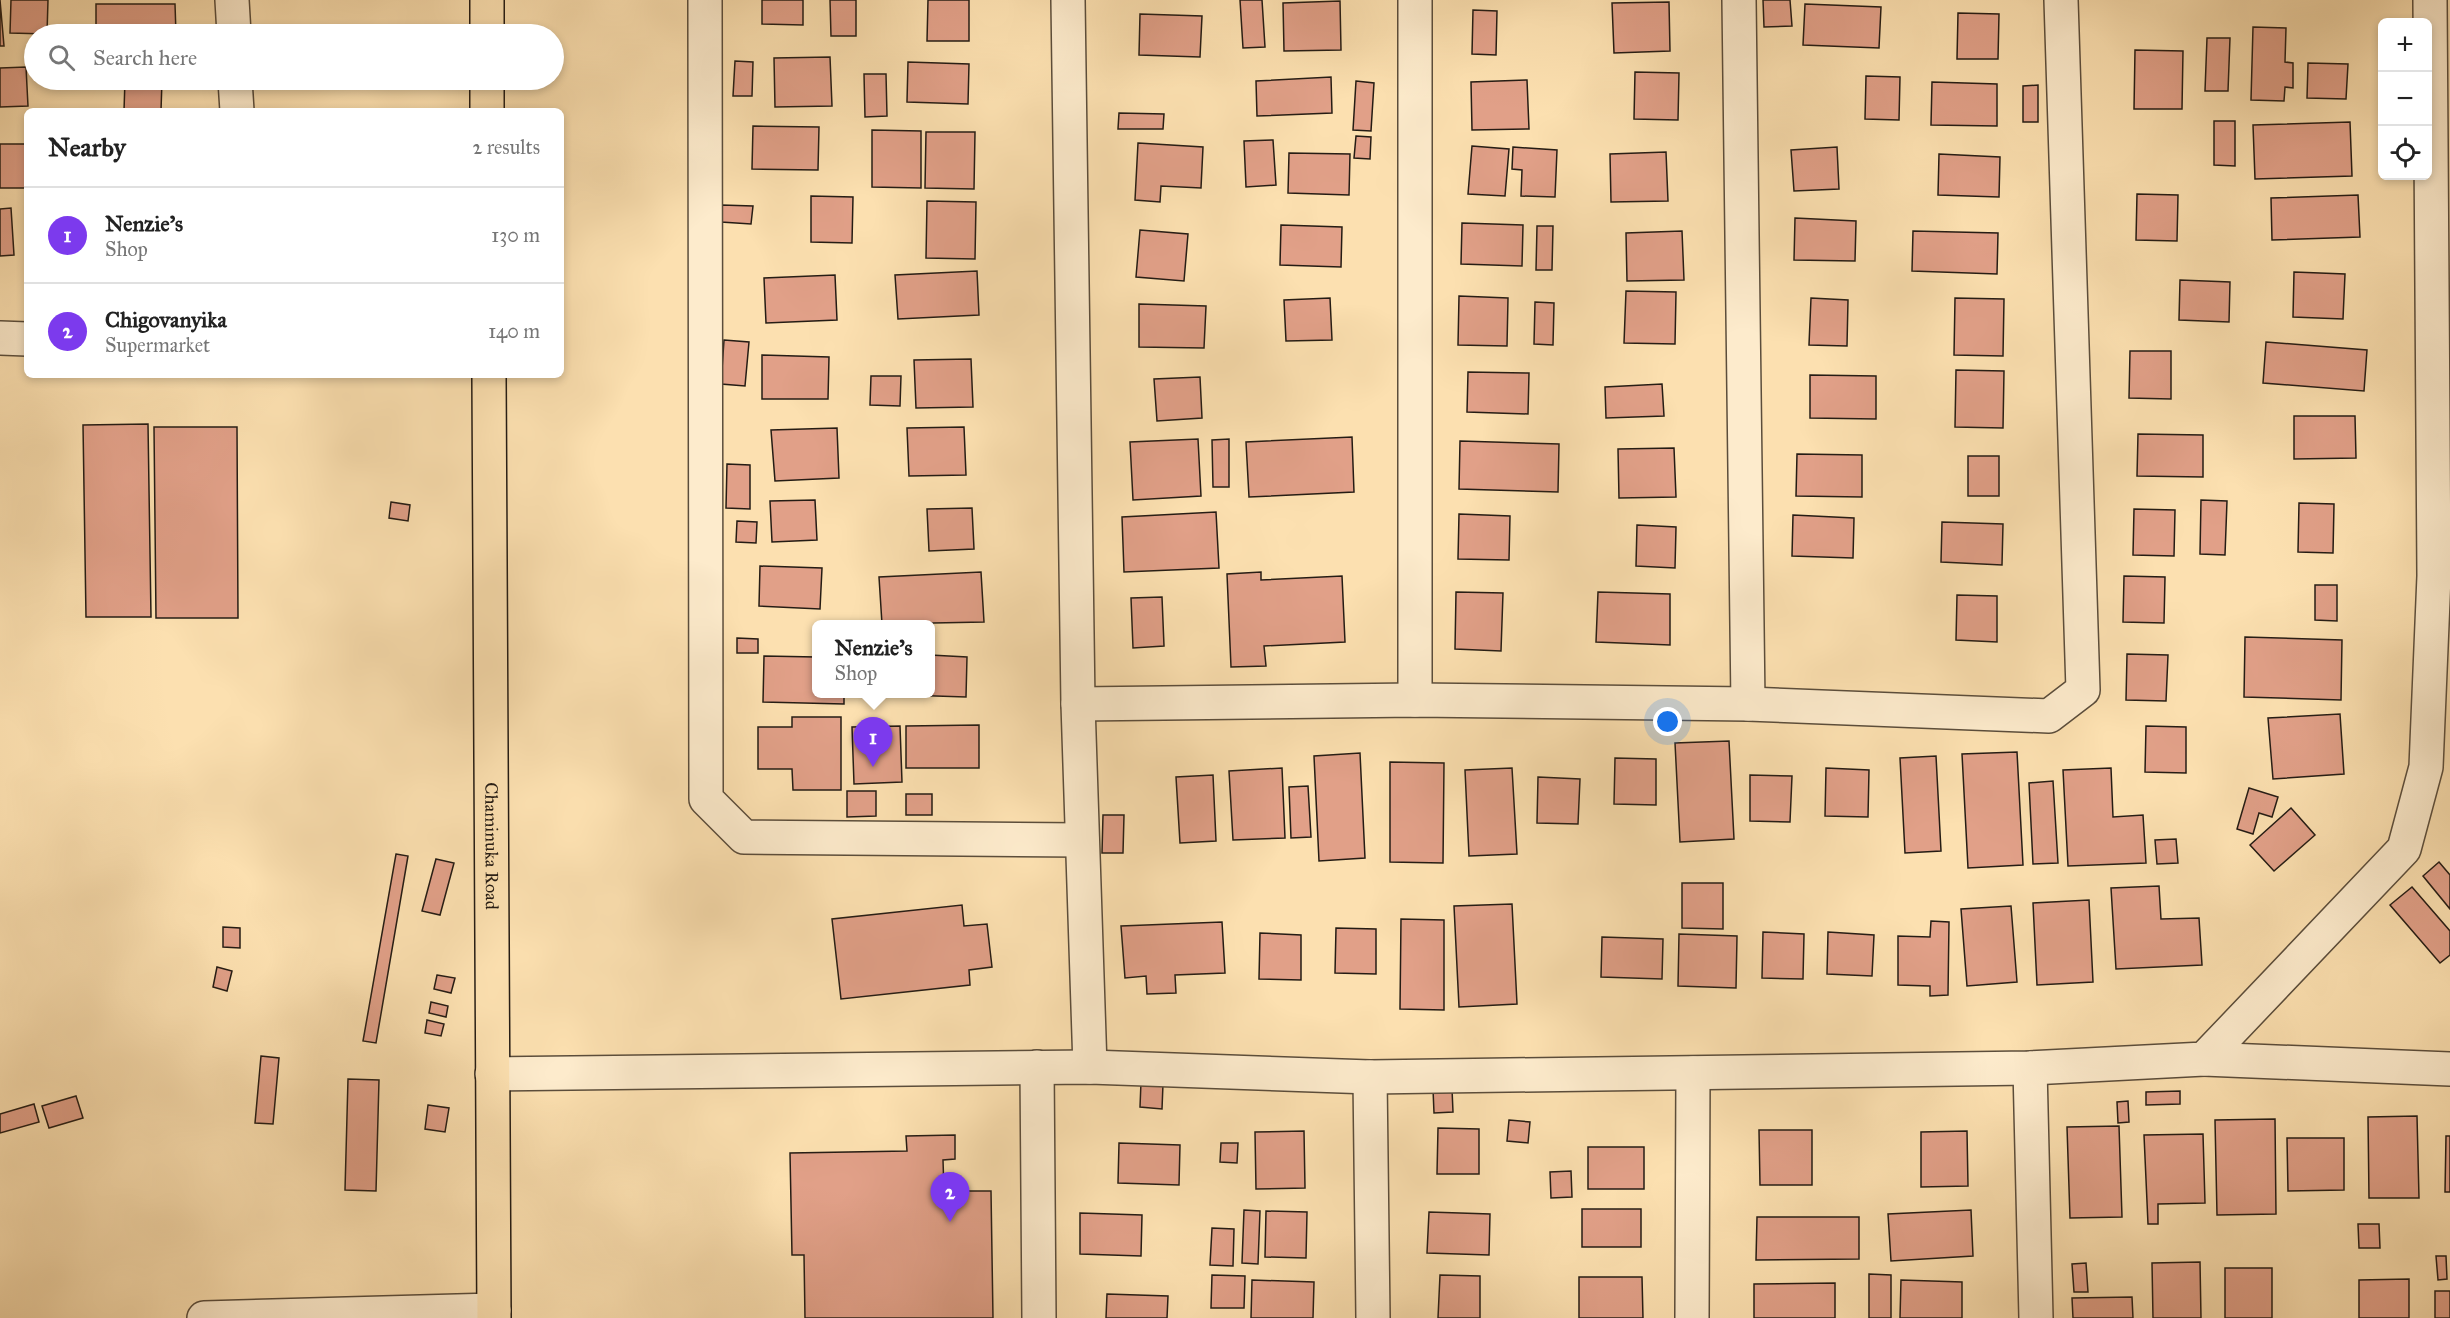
<!DOCTYPE html>
<html lang="en">
<head>
<meta charset="utf-8">
<style>
  body { margin:0; font-family:"IM FELL Great Primer",serif; background:#f6f6f6; color:#222 }
  .controls { position:absolute; right:18px; top:18px; display:grid; overflow:hidden; border-radius:9px; box-shadow:0 3px 9px #0003 }
  .controls button { width:54px; height:54px; display:grid; place-items:center; padding:0; border:0; border-bottom:2px solid #e0e0e0; background:#fff; color:#222; font:30px sans-serif }
  .you { position:absolute; left:1668px; top:722px; width:21px; height:21px; margin:-15px; border:4px solid #fff; border-radius:50%; background:#1a73e8; box-shadow:0 0 0 9px #1a73e833 }
  .badge { display:grid; place-items:center; width:39px; height:39px; border-radius:50%; background:#7c3aed; color:#fff; font-size:20px; font-weight:700 }
  .pin { position:absolute; translate:-50% -50px; filter:drop-shadow(0 2px 3px #0008) }
  .pin::after { content:''; position:absolute; top:32px; width:21px; height:18px; background:inherit; clip-path:polygon(0 0,100% 0,50% 100%) }
  .popup { position:absolute; left:812px; top:620px; width:123px; height:78px; box-sizing:border-box; display:grid; place-content:center; border-radius:9px; background:#fff; filter:drop-shadow(0 2px 4px #0005); font-size:20px; white-space:nowrap; color:#767676 }
  .popup b { font-size:22px; color:#222 }
  .popup::after { content:''; position:absolute; left:50%; top:100%; margin-left:-12px; border:12px solid transparent; border-top-color:#fff }
  .list { margin:0; padding:0; list-style:none }
  h2 { display:flex; justify-content:space-between; align-items:center; height:78px; margin:0; padding:0 24px; font-size:26px }
  h2 small { font-size:20px; font-weight:400; color:#767676 }
  .list li { display:grid; grid-template-columns:39px 1fr auto; gap:18px; align-items:center; box-sizing:border-box; height:96px; padding:0 24px; border-top:2px solid #e0e0e0 }
  .list b { display:block; font-size:22px; white-space:nowrap }
  .list p { margin:0; font-size:20px; white-space:nowrap; color:#767676 }
  .list em { font-size:20px; font-style:normal; color:#767676 }
  .icon { flex:none; width:33px; height:33px; fill:none; stroke:currentColor; stroke-width:2; stroke-linecap:round; stroke-linejoin:round }
  .map { position:relative; flex:none; width:2450px; height:1318px; overflow:hidden }
  .search { position:absolute; background:#fff; box-shadow:0 3px 9px #0003; left:24px; top:24px; width:540px; height:66px; display:flex; align-items:center; gap:15px; box-sizing:border-box; padding:0 21px; border-radius:33px; color:#767676; font-size:22px }
  .panel { position:absolute; background:#fff; box-shadow:0 3px 9px #0003; left:24px; top:108px; width:540px; height:270px; border-radius:9px }
  .map>svg:first-child { display:block }
  .building { fill:#e1a088; stroke:#251c14; stroke-width:1.5 }
  .lines { fill:none; stroke-linecap:round; stroke-linejoin:round }
  .minor-casing { stroke:#5b4d3b; stroke-width:36 }
  .major-casing { stroke:#251c14; stroke-width:36 }
  .minor { stroke:#fdebcc; stroke-width:33 }
  .major { stroke:#fce0b0; stroke-width:33 }
  .labels { text-anchor:middle; dominant-baseline:central; stroke-width:5; stroke-linejoin:round; paint-order:stroke }
  .street-label { font-size:18px; fill:#251c14; stroke:#fdebcc }
</style>
</head>
<body>
<div class="map">
<svg width="2450" height="1318" viewBox="0 0 2450 1318">
  <rect width="100%" height="100%" fill="#fce0b0"/>
  <filter id="stains"><feTurbulence type="fractalNoise" baseFrequency=".00333" numOctaves="4"/><feColorMatrix values="0 0 0 0 .2 0 0 0 0 .09 0 0 0 0 .02 0 0 0 .5 -.17"/></filter>
  <radialGradient id="worn" r=".72"><stop offset=".6" stop-color="#630" stop-opacity="0"/><stop offset="1" stop-color="#630" stop-opacity=".3"/></radialGradient>
  <g class="building">
    <polygon points="0,0 4,46 0,46"/>
    <polygon points="11,0 48,0 47,34 10,33"/>
    <polygon points="762,0 803,0 803,25 762,24"/>
    <polygon points="830,0 856,0 856,36 831,36"/>
    <polygon points="928,0 969,0 969,41 927,41"/>
    <polygon points="1240,0 1262,0 1265,47 1243,48"/>
    <polygon points="1763,0 1790,0 1792,26 1764,27"/>
    <polygon points="1340,1 1341,50 1284,51 1283,3"/>
    <polygon points="1669,2 1670,51 1614,53 1612,3"/>
    <polygon points="96,4 175,4 176,34 96,34"/>
    <polygon points="1805,4 1881,7 1879,48 1803,45"/>
    <polygon points="1473,10 1497,11 1496,55 1472,54"/>
    <polygon points="1958,13 1999,14 1998,59 1957,59"/>
    <polygon points="1140,14 1202,16 1200,57 1139,55"/>
    <polygon points="2253,27 2286,28 2285,62 2293,63 2293,88 2285,87 2284,101 2251,100"/>
    <polygon points="2207,38 2230,38 2228,91 2205,91"/>
    <polygon points="2135,50 2183,51 2182,109 2134,109"/>
    <polygon points="830,57 832,106 775,107 774,58"/>
    <polygon points="735,61 753,62 752,96 733,96"/>
    <polygon points="908,62 969,64 968,104 907,102"/>
    <polygon points="2308,63 2348,64 2346,99 2307,98"/>
    <polygon points="26,67 28,106 0,107 0,68"/>
    <polygon points="1635,72 1679,73 1678,120 1634,119"/>
    <polygon points="864,74 886,74 887,116 865,117"/>
    <polygon points="1866,76 1900,77 1899,120 1865,119"/>
    <polygon points="1331,77 1332,113 1257,116 1256,81"/>
    <polygon points="125,80 162,80 161,111 124,111"/>
    <polygon points="1527,80 1529,129 1472,130 1471,82"/>
    <polygon points="1356,81 1374,83 1371,131 1353,130"/>
    <polygon points="1932,82 1997,84 1997,126 1931,125"/>
    <polygon points="2038,85 2038,122 2023,122 2023,86"/>
    <polygon points="1119,113 1164,114 1163,129 1118,129"/>
    <polygon points="2214,121 2235,121 2235,166 2214,165"/>
    <polygon points="2350,122 2352,176 2255,179 2253,125"/>
    <polygon points="753,126 819,127 818,170 752,169"/>
    <polygon points="872,130 921,131 921,188 872,187"/>
    <polygon points="926,132 975,132 974,189 925,188"/>
    <polygon points="1356,136 1371,137 1370,159 1354,158"/>
    <polygon points="1273,140 1276,185 1246,187 1244,141"/>
    <polygon points="1138,143 1203,147 1201,188 1161,186 1160,202 1135,200"/>
    <rect x="0" y="144" width="27" height="44"/>
    <polygon points="1472,146 1509,149 1505,196 1468,194"/>
    <polygon points="1513,147 1557,150 1555,197 1521,196 1522,170 1512,169"/>
    <polygon points="1837,147 1839,189 1794,191 1791,150"/>
    <polygon points="1666,152 1668,201 1611,202 1610,154"/>
    <polygon points="1289,153 1350,154 1349,195 1288,193"/>
    <polygon points="1939,154 2000,157 1999,197 1938,195"/>
    <polygon points="2137,194 2178,195 2177,241 2136,240"/>
    <polygon points="2358,195 2360,237 2272,240 2271,198"/>
    <polygon points="811,196 853,197 852,243 811,242"/>
    <polygon points="927,201 976,202 975,259 926,258"/>
    <polygon points="721,205 753,206 751,224 721,222"/>
    <polygon points="11,208 14,255 0,256 0,209"/>
    <polygon points="1795,218 1856,221 1855,261 1794,260"/>
    <polygon points="1462,223 1523,225 1522,266 1461,264"/>
    <polygon points="1281,225 1342,227 1341,267 1280,265"/>
    <polygon points="1537,226 1553,226 1552,270 1536,270"/>
    <polygon points="1140,230 1188,234 1184,281 1136,277"/>
    <polygon points="1682,231 1684,280 1627,281 1626,233"/>
    <polygon points="1913,231 1998,233 1997,274 1912,271"/>
    <polygon points="977,271 979,315 898,319 895,275"/>
    <polygon points="2294,272 2345,274 2343,319 2293,317"/>
    <polygon points="835,275 837,320 766,323 764,278"/>
    <polygon points="2180,280 2230,282 2229,322 2179,320"/>
    <polygon points="1626,291 1676,292 1675,344 1624,343"/>
    <polygon points="1459,296 1508,298 1507,346 1458,345"/>
    <polygon points="1330,298 1332,340 1286,341 1284,300"/>
    <polygon points="1811,298 1848,300 1847,346 1809,345"/>
    <polygon points="1955,298 2004,299 2003,356 1954,355"/>
    <polygon points="1535,302 1554,303 1553,345 1534,344"/>
    <polygon points="1139,304 1206,306 1204,348 1139,347"/>
    <polygon points="724,340 749,342 745,386 721,384"/>
    <polygon points="2266,342 2367,350 2364,391 2263,383"/>
    <polygon points="2130,351 2171,351 2171,399 2129,398"/>
    <polygon points="762,355 829,357 828,399 762,399"/>
    <polygon points="971,359 973,407 916,408 914,360"/>
    <polygon points="1956,370 2004,371 2003,428 1955,427"/>
    <polygon points="1468,372 1529,373 1528,414 1467,412"/>
    <polygon points="1810,375 1876,376 1876,419 1810,418"/>
    <polygon points="871,376 901,376 900,406 870,405"/>
    <polygon points="1200,377 1202,418 1157,421 1154,379"/>
    <polygon points="1662,384 1664,416 1606,418 1605,387"/>
    <polygon points="2294,416 2355,416 2356,458 2294,459"/>
    <polygon points="148,424 151,617 86,617 83,425"/>
    <polygon points="154,427 237,427 238,618 156,618"/>
    <polygon points="964,427 966,475 909,476 907,428"/>
    <polygon points="837,428 839,478 775,481 771,430"/>
    <polygon points="2138,434 2203,435 2203,477 2137,476"/>
    <polygon points="1352,437 1354,492 1249,497 1246,442"/>
    <polygon points="1198,439 1201,496 1133,500 1130,442"/>
    <polygon points="1229,439 1229,487 1213,487 1212,440"/>
    <polygon points="1460,441 1559,444 1558,492 1459,489"/>
    <polygon points="1674,448 1676,497 1619,498 1618,449"/>
    <polygon points="1797,454 1862,455 1862,497 1796,496"/>
    <rect x="1968" y="456" width="31" height="40"/>
    <polygon points="727,464 750,465 750,509 726,508"/>
    <polygon points="815,500 817,540 772,542 770,501"/>
    <polygon points="2201,500 2227,501 2225,555 2200,554"/>
    <polygon points="391,502 410,505 408,521 389,518"/>
    <polygon points="2299,503 2334,504 2333,553 2298,552"/>
    <polygon points="972,508 974,549 929,551 927,509"/>
    <polygon points="2134,509 2175,510 2174,556 2133,555"/>
    <polygon points="1216,512 1219,568 1124,572 1122,517"/>
    <polygon points="1459,514 1510,516 1509,560 1458,559"/>
    <polygon points="1793,515 1854,518 1853,558 1792,556"/>
    <polygon points="737,521 757,522 756,543 736,542"/>
    <polygon points="1942,522 2003,524 2002,565 1941,562"/>
    <polygon points="1637,525 1676,527 1675,568 1636,566"/>
    <polygon points="760,566 822,568 820,609 759,606"/>
    <polygon points="981,572 984,622 882,624 879,577"/>
    <polygon points="1261,572 1261,580 1342,576 1345,642 1264,646 1266,666 1231,667 1227,574"/>
    <polygon points="2124,576 2165,577 2164,623 2123,622"/>
    <polygon points="2315,585 2337,585 2337,621 2315,620"/>
    <polygon points="1456,592 1503,593 1501,651 1455,649"/>
    <polygon points="1598,592 1670,594 1670,645 1596,642"/>
    <polygon points="1957,595 1997,596 1997,642 1956,640"/>
    <polygon points="1162,597 1164,646 1133,648 1131,598"/>
    <polygon points="2245,637 2342,640 2341,700 2244,697"/>
    <polygon points="737,638 758,639 758,653 737,653"/>
    <polygon points="2127,654 2168,655 2166,701 2126,700"/>
    <polygon points="930,655 967,657 966,697 905,695 930,694"/>
    <polygon points="764,656 816,657 816,694 844,694 844,704 763,702"/>
    <polygon points="2340,714 2344,774 2273,779 2268,718"/>
    <polygon points="792,717 841,717 841,790 793,790 792,769 758,769 758,727 792,727"/>
    <polygon points="979,725 979,768 906,768 906,726"/>
    <polygon points="900,726 902,782 854,784 852,727"/>
    <polygon points="2146,726 2186,727 2186,773 2145,772"/>
    <polygon points="1729,741 1734,839 1680,842 1675,743"/>
    <polygon points="2017,752 2023,865 1968,868 1962,754"/>
    <polygon points="1360,753 1365,858 1319,861 1314,756"/>
    <polygon points="1936,756 1941,851 1905,853 1900,758"/>
    <polygon points="1615,758 1656,759 1656,805 1614,804"/>
    <polygon points="1390,762 1444,763 1443,863 1390,862"/>
    <polygon points="1282,768 1285,838 1233,840 1229,771"/>
    <polygon points="1512,768 1517,854 1469,856 1465,770"/>
    <polygon points="1826,768 1869,770 1868,817 1825,816"/>
    <polygon points="2111,768 2113,817 2143,815 2146,863 2068,866 2063,770"/>
    <polygon points="1213,775 1216,841 1180,843 1176,777"/>
    <polygon points="1750,775 1792,776 1790,822 1750,821"/>
    <polygon points="1538,777 1580,779 1578,824 1537,823"/>
    <polygon points="2053,781 2058,863 2033,864 2029,783"/>
    <polygon points="1308,786 1311,837 1291,838 1289,787"/>
    <polygon points="2249,788 2278,797 2272,817 2259,813 2253,834 2237,829"/>
    <polygon points="847,791 876,791 876,816 847,817"/>
    <rect x="906" y="794" width="26" height="21"/>
    <polygon points="2291,808 2315,835 2274,871 2250,845"/>
    <polygon points="1103,815 1124,815 1123,853 1102,853"/>
    <polygon points="2176,839 2178,863 2157,864 2155,840"/>
    <polygon points="396,854 408,856 376,1043 363,1041"/>
    <polygon points="436,859 454,863 440,915 422,911"/>
    <polygon points="2439,862 2450,875 2450,909 2423,876"/>
    <polygon points="1682,883 1723,883 1723,929 1682,928"/>
    <polygon points="2159,886 2161,919 2199,918 2202,965 2116,969 2111,888"/>
    <polygon points="2412,887 2450,931 2450,955 2440,963 2390,905"/>
    <polygon points="2089,900 2093,982 2037,985 2033,903"/>
    <polygon points="1512,904 1517,1004 1459,1007 1454,906"/>
    <polygon points="962,905 964,926 987,924 992,967 969,970 970,985 841,999 832,919"/>
    <polygon points="2011,906 2017,982 1967,986 1961,909"/>
    <polygon points="1401,919 1444,920 1444,1010 1400,1009"/>
    <polygon points="1931,921 1949,922 1948,995 1930,996 1930,986 1898,985 1898,936 1930,937"/>
    <polygon points="1222,922 1225,973 1175,975 1176,993 1147,994 1146,976 1125,978 1121,926"/>
    <polygon points="223,927 240,928 240,948 223,947"/>
    <polygon points="1336,928 1376,929 1376,974 1335,973"/>
    <polygon points="1763,932 1804,934 1803,979 1762,978"/>
    <polygon points="1828,932 1874,935 1872,976 1827,974"/>
    <polygon points="1260,933 1301,935 1301,980 1259,979"/>
    <polygon points="1679,934 1737,936 1736,988 1678,986"/>
    <polygon points="1602,937 1663,939 1662,979 1601,977"/>
    <polygon points="217,967 232,971 227,991 213,987"/>
    <polygon points="437,975 455,978 451,993 434,989"/>
    <polygon points="431,1002 448,1006 446,1017 429,1013"/>
    <polygon points="427,1020 444,1024 441,1036 425,1033"/>
    <polygon points="261,1056 279,1058 273,1124 255,1123"/>
    <polygon points="348,1079 379,1080 376,1191 345,1190"/>
    <polygon points="1141,1082 1163,1084 1162,1109 1140,1107"/>
    <polygon points="1433,1089 1452,1089 1453,1112 1434,1113"/>
    <polygon points="2180,1091 2180,1104 2146,1105 2146,1092"/>
    <polygon points="76,1096 83,1118 49,1128 42,1106"/>
    <polygon points="2128,1101 2129,1122 2118,1123 2117,1102"/>
    <polygon points="34,1104 39,1122 0,1133 0,1114"/>
    <polygon points="428,1105 449,1108 445,1132 425,1129"/>
    <polygon points="2417,1116 2419,1198 2369,1198 2368,1117"/>
    <polygon points="2275,1119 2276,1214 2217,1215 2215,1120"/>
    <polygon points="1509,1120 1530,1122 1528,1143 1507,1141"/>
    <polygon points="2119,1126 2122,1217 2070,1218 2067,1127"/>
    <polygon points="1438,1128 1479,1129 1479,1174 1437,1174"/>
    <polygon points="1759,1130 1812,1130 1812,1185 1760,1185"/>
    <polygon points="1304,1131 1305,1188 1256,1189 1255,1132"/>
    <polygon points="1967,1131 1968,1186 1921,1187 1921,1132"/>
    <polygon points="2203,1134 2205,1203 2158,1204 2158,1224 2148,1224 2144,1135"/>
    <polygon points="955,1135 955,1159 943,1160 944,1191 991,1191 993,1318 805,1318 804,1255 792,1255 790,1153 907,1151 906,1136"/>
    <polygon points="2446,1136 2450,1136 2450,1192 2445,1192"/>
    <polygon points="2287,1138 2344,1138 2344,1190 2288,1191"/>
    <polygon points="1119,1143 1180,1145 1179,1185 1118,1183"/>
    <polygon points="1221,1143 1238,1143 1237,1163 1220,1162"/>
    <rect x="1588" y="1147" width="56" height="42"/>
    <polygon points="1571,1171 1572,1197 1551,1198 1550,1172"/>
    <rect x="1582" y="1209" width="59" height="38"/>
    <polygon points="1244,1210 1260,1211 1258,1264 1242,1263"/>
    <polygon points="1971,1210 1973,1256 1891,1261 1888,1214"/>
    <polygon points="1266,1211 1307,1212 1306,1258 1265,1257"/>
    <polygon points="1429,1212 1490,1214 1489,1255 1427,1253"/>
    <polygon points="1080,1213 1142,1215 1141,1256 1080,1254"/>
    <polygon points="1757,1217 1859,1217 1859,1259 1756,1260"/>
    <polygon points="2358,1224 2379,1224 2380,1248 2359,1248"/>
    <polygon points="1212,1228 1234,1229 1233,1266 1210,1265"/>
    <polygon points="2436,1256 2446,1256 2447,1279 2438,1280"/>
    <polygon points="2200,1262 2201,1318 2153,1318 2152,1263"/>
    <polygon points="2086,1263 2088,1292 2074,1292 2072,1264"/>
    <rect x="2225" y="1268" width="47" height="50"/>
    <polygon points="1869,1274 1891,1275 1891,1318 1869,1318"/>
    <polygon points="1212,1275 1245,1276 1244,1308 1211,1308"/>
    <polygon points="1440,1275 1480,1276 1480,1318 1438,1318"/>
    <polygon points="1579,1277 1642,1277 1643,1318 1579,1318"/>
    <polygon points="2409,1279 2409,1318 2359,1318 2359,1280"/>
    <polygon points="1252,1280 1314,1282 1313,1318 1251,1318"/>
    <polygon points="1901,1280 1962,1282 1962,1318 1900,1318"/>
    <polygon points="1835,1283 1835,1318 1754,1318 1754,1284"/>
    <rect x="2435" y="1291" width="15" height="27"/>
    <polygon points="1107,1294 1168,1296 1167,1318 1106,1318"/>
    <polygon points="2132,1297 2133,1318 2073,1318 2072,1298"/>
  </g>
  <g class="lines">
    <g class="minor-casing">
      <g id="minor">
        <polyline points="232,0 234,34"/>
        <polyline points="705,0 706,799 744,837 1082,840"/>
        <polyline points="1068,0 1078,704 1090,1067"/>
        <polyline points="1415,0 1415,700"/>
        <polyline points="1739,0 1748,704"/>
        <polyline points="235,80 237,111"/>
        <polyline points="0,338 27,339"/>
        <polyline points="1078,704 1415,700 1748,704 2049,716 2083,690 2061,0"/>
        <polyline points="2204,1059 2450,1069"/>
        <polyline points="1037,1067 1039,1318"/>
        <polyline points="2030,1068 2036,1318"/>
        <polyline points="492,1074 1090,1067 1370,1077 2030,1068 2204,1059 2404,849 2426,767 2434,576 2430,0"/>
        <polyline points="1370,1077 1373,1318"/>
        <polyline points="204,1318 494,1310"/>
        <polyline points="1692,1318 1693,1073"/>
      </g>
    </g>
    <g class="major-casing">
      <g id="major">
        <polyline points="487,0 487,34"/>
        <polyline points="487,80 487,111"/>
        <path id="s1" d="M489 375 494 1318"/>
      </g>
    </g>
    <use href="#minor" class="minor"/>
    <use href="#major" class="major"/>
  </g>
  <g class="labels">
    <g class="street-label">
      <text stroke="none"><textPath href="#s1" startOffset="471">Chaminuka Road</textPath></text>
    </g>
  </g>
  <rect width="100%" height="100%" filter="url(#stains)"/>
  <rect width="100%" height="100%" fill="url(#worn)"/>
</svg>
<div class="controls">
<button>+</button>
<button>−</button>
<button><svg class="icon" aria-label="locate" viewBox="0 0 24 24"><circle cx="12" cy="12" r="6"/><path d="M12 2v4M12 18v4M2 12h4M18 12h4"/></svg></button>
</div>
<div class="you"></div>
<div class="pin badge" style="left:873px;top:767px">1</div>
<div class="popup"><b>Nenzie's</b>Shop</div>
<div class="pin badge" style="left:950px;top:1222px">2</div>
<div class="search"><svg class="icon" aria-label="search" viewBox="0 0 24 24"><circle cx="10" cy="10" r="6"/><path d="M15 15l6 6"/></svg>Search here</div>
<section class="panel">
<h2>Nearby<small>2 results</small></h2>
<ul class="list">
<li><span class="badge">1</span><div><b>Nenzie's</b><p>Shop</p></div><em>130 m</em></li>
<li><span class="badge">2</span><div><b>Chigovanyika</b><p>Supermarket</p></div><em>140 m</em></li>
</ul>
</section>
</div>
</body>
</html>
